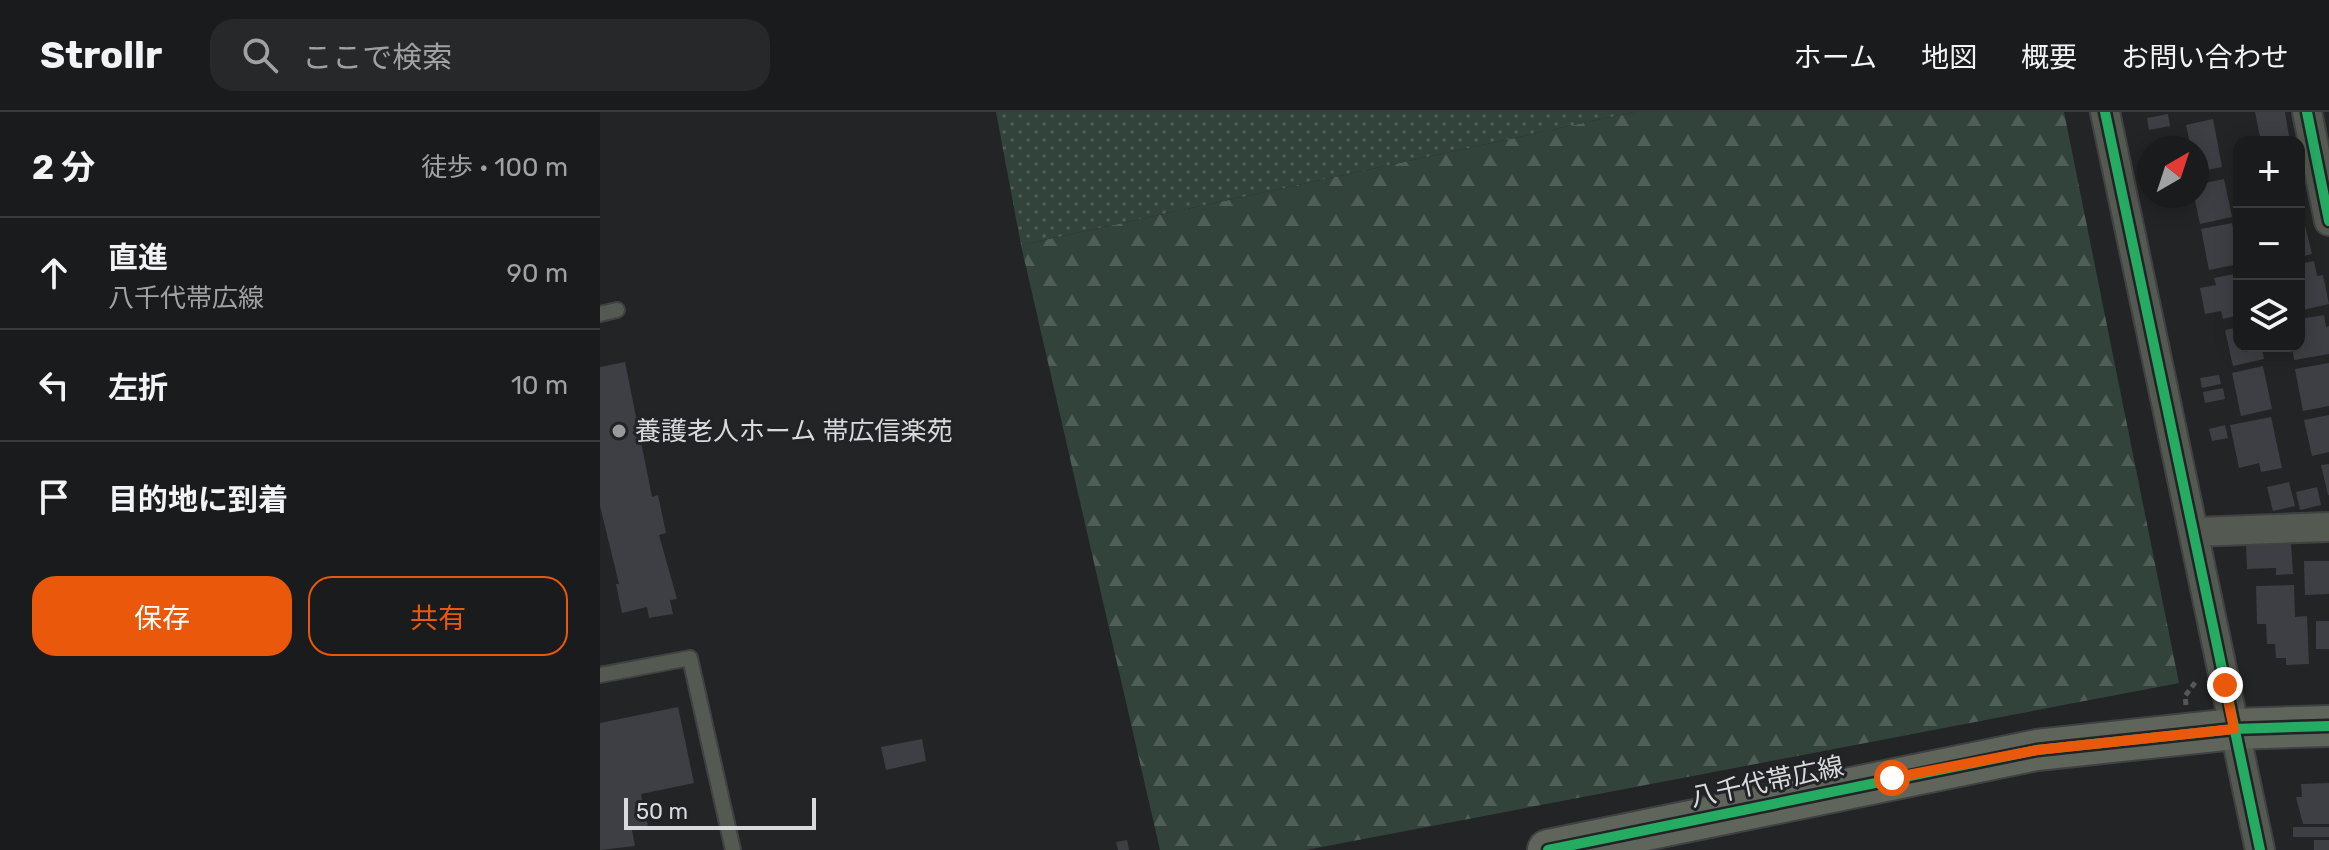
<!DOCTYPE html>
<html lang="ja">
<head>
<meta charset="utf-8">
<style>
  body { margin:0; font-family:Rubik,"Noto Sans JP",sans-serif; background:#272829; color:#f1f3f6 }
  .controls { position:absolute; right:24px; top:24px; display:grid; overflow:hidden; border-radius:16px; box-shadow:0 4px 20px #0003 }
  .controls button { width:72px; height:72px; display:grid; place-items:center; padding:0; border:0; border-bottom:2px solid #38393b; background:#1a1b1c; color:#f1f3f6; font:40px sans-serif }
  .compass { position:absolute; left:1537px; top:24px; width:72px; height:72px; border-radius:50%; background:#1a1b1c; box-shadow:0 4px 20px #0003; rotate:39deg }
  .scale { position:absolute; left:24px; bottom:20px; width:192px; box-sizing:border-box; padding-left:8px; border:4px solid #d9dadc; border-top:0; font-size:22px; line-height:28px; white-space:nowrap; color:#d9dadc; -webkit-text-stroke:6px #222326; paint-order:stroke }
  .stop { position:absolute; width:24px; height:24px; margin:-18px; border:6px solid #ea580c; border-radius:50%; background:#fff }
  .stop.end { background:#ea580c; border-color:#fff; box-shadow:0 2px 8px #0008 }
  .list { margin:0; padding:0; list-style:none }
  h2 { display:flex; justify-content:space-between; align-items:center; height:104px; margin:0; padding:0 32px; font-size:34px }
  h2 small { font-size:26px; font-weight:400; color:#9fa1a3 }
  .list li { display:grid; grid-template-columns:52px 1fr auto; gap:24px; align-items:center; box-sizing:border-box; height:112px; padding:0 32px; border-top:2px solid #38393b }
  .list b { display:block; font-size:30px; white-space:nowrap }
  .list p { margin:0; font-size:26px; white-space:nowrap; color:#9fa1a3 }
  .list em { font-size:26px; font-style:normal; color:#9fa1a3 }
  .actions { display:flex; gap:16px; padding:24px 32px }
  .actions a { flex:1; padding:18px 0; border:2px solid #ea580c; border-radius:24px; text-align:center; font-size:28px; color:#ea580c }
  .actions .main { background:#ea580c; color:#fff }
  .icon { flex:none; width:44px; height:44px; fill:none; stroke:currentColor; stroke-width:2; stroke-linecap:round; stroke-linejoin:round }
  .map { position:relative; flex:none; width:1729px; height:738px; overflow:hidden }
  header { display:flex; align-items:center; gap:48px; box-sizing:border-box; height:112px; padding:0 40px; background:#1a1b1c; border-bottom:2px solid #38393b }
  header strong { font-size:38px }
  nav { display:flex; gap:44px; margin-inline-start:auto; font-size:28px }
  .search { width:560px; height:72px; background:#272829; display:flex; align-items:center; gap:20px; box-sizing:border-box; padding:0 28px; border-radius:24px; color:#9fa1a3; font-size:30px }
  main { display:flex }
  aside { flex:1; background:#1a1b1c }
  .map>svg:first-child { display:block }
  .forest { fill:url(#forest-firs) }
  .park { fill:url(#park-dots) }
  .building { fill:#3d3f44 }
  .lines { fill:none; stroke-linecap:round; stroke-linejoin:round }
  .lane-casing { stroke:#404142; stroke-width:18 }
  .street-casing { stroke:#404142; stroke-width:32 }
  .secondary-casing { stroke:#404142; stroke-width:44 }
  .path { stroke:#545753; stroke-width:5; stroke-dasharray:6 4; stroke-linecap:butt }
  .lane { stroke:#545951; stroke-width:14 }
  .street { stroke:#545951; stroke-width:28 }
  .secondary { stroke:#5f655b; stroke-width:40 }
  .cycleway-casing { stroke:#222326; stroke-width:15 }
  .cycleway { stroke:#26ab63; stroke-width:10 }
  .route { stroke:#ea580c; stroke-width:10 }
  .poi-dot { fill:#999a9c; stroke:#222326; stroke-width:3 }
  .labels { text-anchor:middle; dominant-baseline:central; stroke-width:6; stroke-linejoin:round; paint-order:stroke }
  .poi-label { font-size:26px; fill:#d9dadc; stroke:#222326; text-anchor:start }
  .street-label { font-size:26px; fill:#d9dadc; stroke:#222326 }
</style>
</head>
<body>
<header>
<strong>Strollr</strong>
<div class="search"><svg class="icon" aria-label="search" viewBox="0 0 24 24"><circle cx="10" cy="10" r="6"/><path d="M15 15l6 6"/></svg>ここで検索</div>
<nav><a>ホーム</a><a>地図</a><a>概要</a><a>お問い合わせ</a></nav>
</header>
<main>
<aside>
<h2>2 分<small>徒歩 · 100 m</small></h2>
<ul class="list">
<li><svg class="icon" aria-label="ahead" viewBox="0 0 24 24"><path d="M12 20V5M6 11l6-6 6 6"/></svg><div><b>直進</b><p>八千代帯広線</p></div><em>90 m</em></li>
<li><svg class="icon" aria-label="left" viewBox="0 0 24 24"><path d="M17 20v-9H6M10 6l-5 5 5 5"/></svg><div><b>左折</b></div><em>10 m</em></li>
<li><svg class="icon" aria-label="arrive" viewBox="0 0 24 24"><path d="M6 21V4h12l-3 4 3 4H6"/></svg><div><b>目的地に到着</b></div></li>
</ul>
<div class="actions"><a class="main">保存</a><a>共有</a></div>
</aside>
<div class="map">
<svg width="1729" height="738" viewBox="0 0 1729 738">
  <defs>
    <pattern id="forest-firs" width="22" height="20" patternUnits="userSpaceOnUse" patternTransform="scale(2)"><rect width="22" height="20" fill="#32433b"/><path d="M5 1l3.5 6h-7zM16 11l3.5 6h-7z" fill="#4f5e57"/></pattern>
    <pattern id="park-dots" width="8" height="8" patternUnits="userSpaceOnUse" patternTransform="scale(2)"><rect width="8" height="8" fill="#32433b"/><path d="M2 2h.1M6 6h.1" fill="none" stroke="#4f5e57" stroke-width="1.8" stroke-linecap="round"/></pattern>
  </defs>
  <rect width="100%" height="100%" fill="#232425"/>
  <polygon class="forest" points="1034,0 1464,0 1579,571 706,738 560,738 421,133"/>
  <polygon class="park" points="396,0 1034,0 421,133"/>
  <g class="building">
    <polygon points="1655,0 1685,0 1690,30 1661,30"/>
    <polygon points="1568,2 1570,14 1549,18 1547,6"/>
    <polygon points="1613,7 1622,55 1597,60 1597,36 1591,36 1586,13"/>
    <polygon points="1624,67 1632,105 1600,112 1594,84 1597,84 1597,73"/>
    <polygon points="1703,105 1712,142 1699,145 1699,106"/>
    <polygon points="1632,111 1639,152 1609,158 1601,117"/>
    <polygon points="1714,149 1717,164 1723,163 1729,192 1699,199 1699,152"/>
    <polygon points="1639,161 1639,203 1623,207 1621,199 1605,202 1600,176 1616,173 1614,166"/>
    <polygon points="1724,203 1726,215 1729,214 1729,242 1694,248 1692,234 1699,234 1699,207"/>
    <polygon points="1639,215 1639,234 1661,234 1664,247 1633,254 1625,218"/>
    <polygon points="25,250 52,385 58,383 66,421 59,423 77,487 70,488 73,502 49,506 47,495 22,501 16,472 19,472 0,394 0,255"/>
    <polygon points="1729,251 1729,294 1703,299 1695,257"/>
    <polygon points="1663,254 1672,297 1641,304 1632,261"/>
    <polygon points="1619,263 1621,272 1602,276 1600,266"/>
    <polygon points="1623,276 1625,287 1605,291 1603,280"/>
    <polygon points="1729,303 1729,340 1712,344 1704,308"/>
    <polygon points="1671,305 1682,356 1661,360 1659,351 1639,356 1630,313"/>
    <polygon points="1625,313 1628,326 1612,329 1609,317"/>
    <polygon points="1729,352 1729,383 1728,383 1721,353"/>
    <polygon points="1689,370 1695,394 1673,399 1667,375"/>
    <polygon points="1717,375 1721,393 1700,398 1696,380"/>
    <polygon points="1691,431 1693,462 1676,463 1676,456 1647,457 1646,433"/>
    <polygon points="1704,449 1729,449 1729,482 1705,483"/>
    <polygon points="1694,473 1695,505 1707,504 1709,552 1686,553 1686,546 1676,546 1675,532 1667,532 1666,512 1657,512 1656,474"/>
    <rect x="1716" y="509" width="13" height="28"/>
    <polygon points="78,595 94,671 41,682 48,714 32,718 35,734 0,738 0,611"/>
    <polygon points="322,627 326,649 286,658 281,635"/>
    <polygon points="1729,671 1729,712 1703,712 1696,685 1702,685 1701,672"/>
    <rect x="1693" y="715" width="36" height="10"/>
    <polygon points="527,728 529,738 518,738 516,730"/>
    <rect x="1714" y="728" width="15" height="10"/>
  </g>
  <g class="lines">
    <g class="lane-casing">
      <g id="lane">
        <polyline points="0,202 17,198"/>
        <polyline points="0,563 90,546 133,738"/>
      </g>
    </g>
    <g class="street-casing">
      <g id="street">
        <polyline points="1505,0 1660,738"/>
        <polyline points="1707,0 1729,109"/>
        <polyline points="1595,420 1729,415"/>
      </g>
    </g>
    <g class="secondary-casing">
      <polyline id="secondary" points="948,738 1437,638 1634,617 1729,614"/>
    </g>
    <polyline class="path" points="1586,593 1585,584 1597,568"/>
    <use href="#lane" class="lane"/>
    <use href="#street" class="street"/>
    <use href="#secondary" class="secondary"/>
    <g class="cycleway-casing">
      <g id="cycleway">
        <polyline points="1505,0 1660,738"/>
        <polyline points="1707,0 1729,109"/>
        <polyline points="948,738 1437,638 1634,617 1729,614"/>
      </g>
    </g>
    <use href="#cycleway" class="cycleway"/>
  </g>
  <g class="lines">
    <polyline class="route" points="1292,666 1437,638 1634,617 1625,573"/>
  </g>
  <circle class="poi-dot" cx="19" cy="319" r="8"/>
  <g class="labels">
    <g class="poi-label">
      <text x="35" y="319">養護老人ホーム 帯広信楽苑</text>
    </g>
    <g class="street-label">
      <text transform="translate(1167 670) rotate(-12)">八千代帯広線</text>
    </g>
  </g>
</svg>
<div class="controls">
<button>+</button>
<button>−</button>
<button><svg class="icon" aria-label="layers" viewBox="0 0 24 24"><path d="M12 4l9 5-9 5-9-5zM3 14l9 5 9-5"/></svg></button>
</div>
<svg class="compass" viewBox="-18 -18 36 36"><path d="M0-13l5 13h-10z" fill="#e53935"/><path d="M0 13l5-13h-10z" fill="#9fa1a3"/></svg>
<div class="scale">50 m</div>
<div class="stop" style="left:1292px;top:666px"></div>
<div class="stop end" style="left:1625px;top:573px"></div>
</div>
</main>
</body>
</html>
